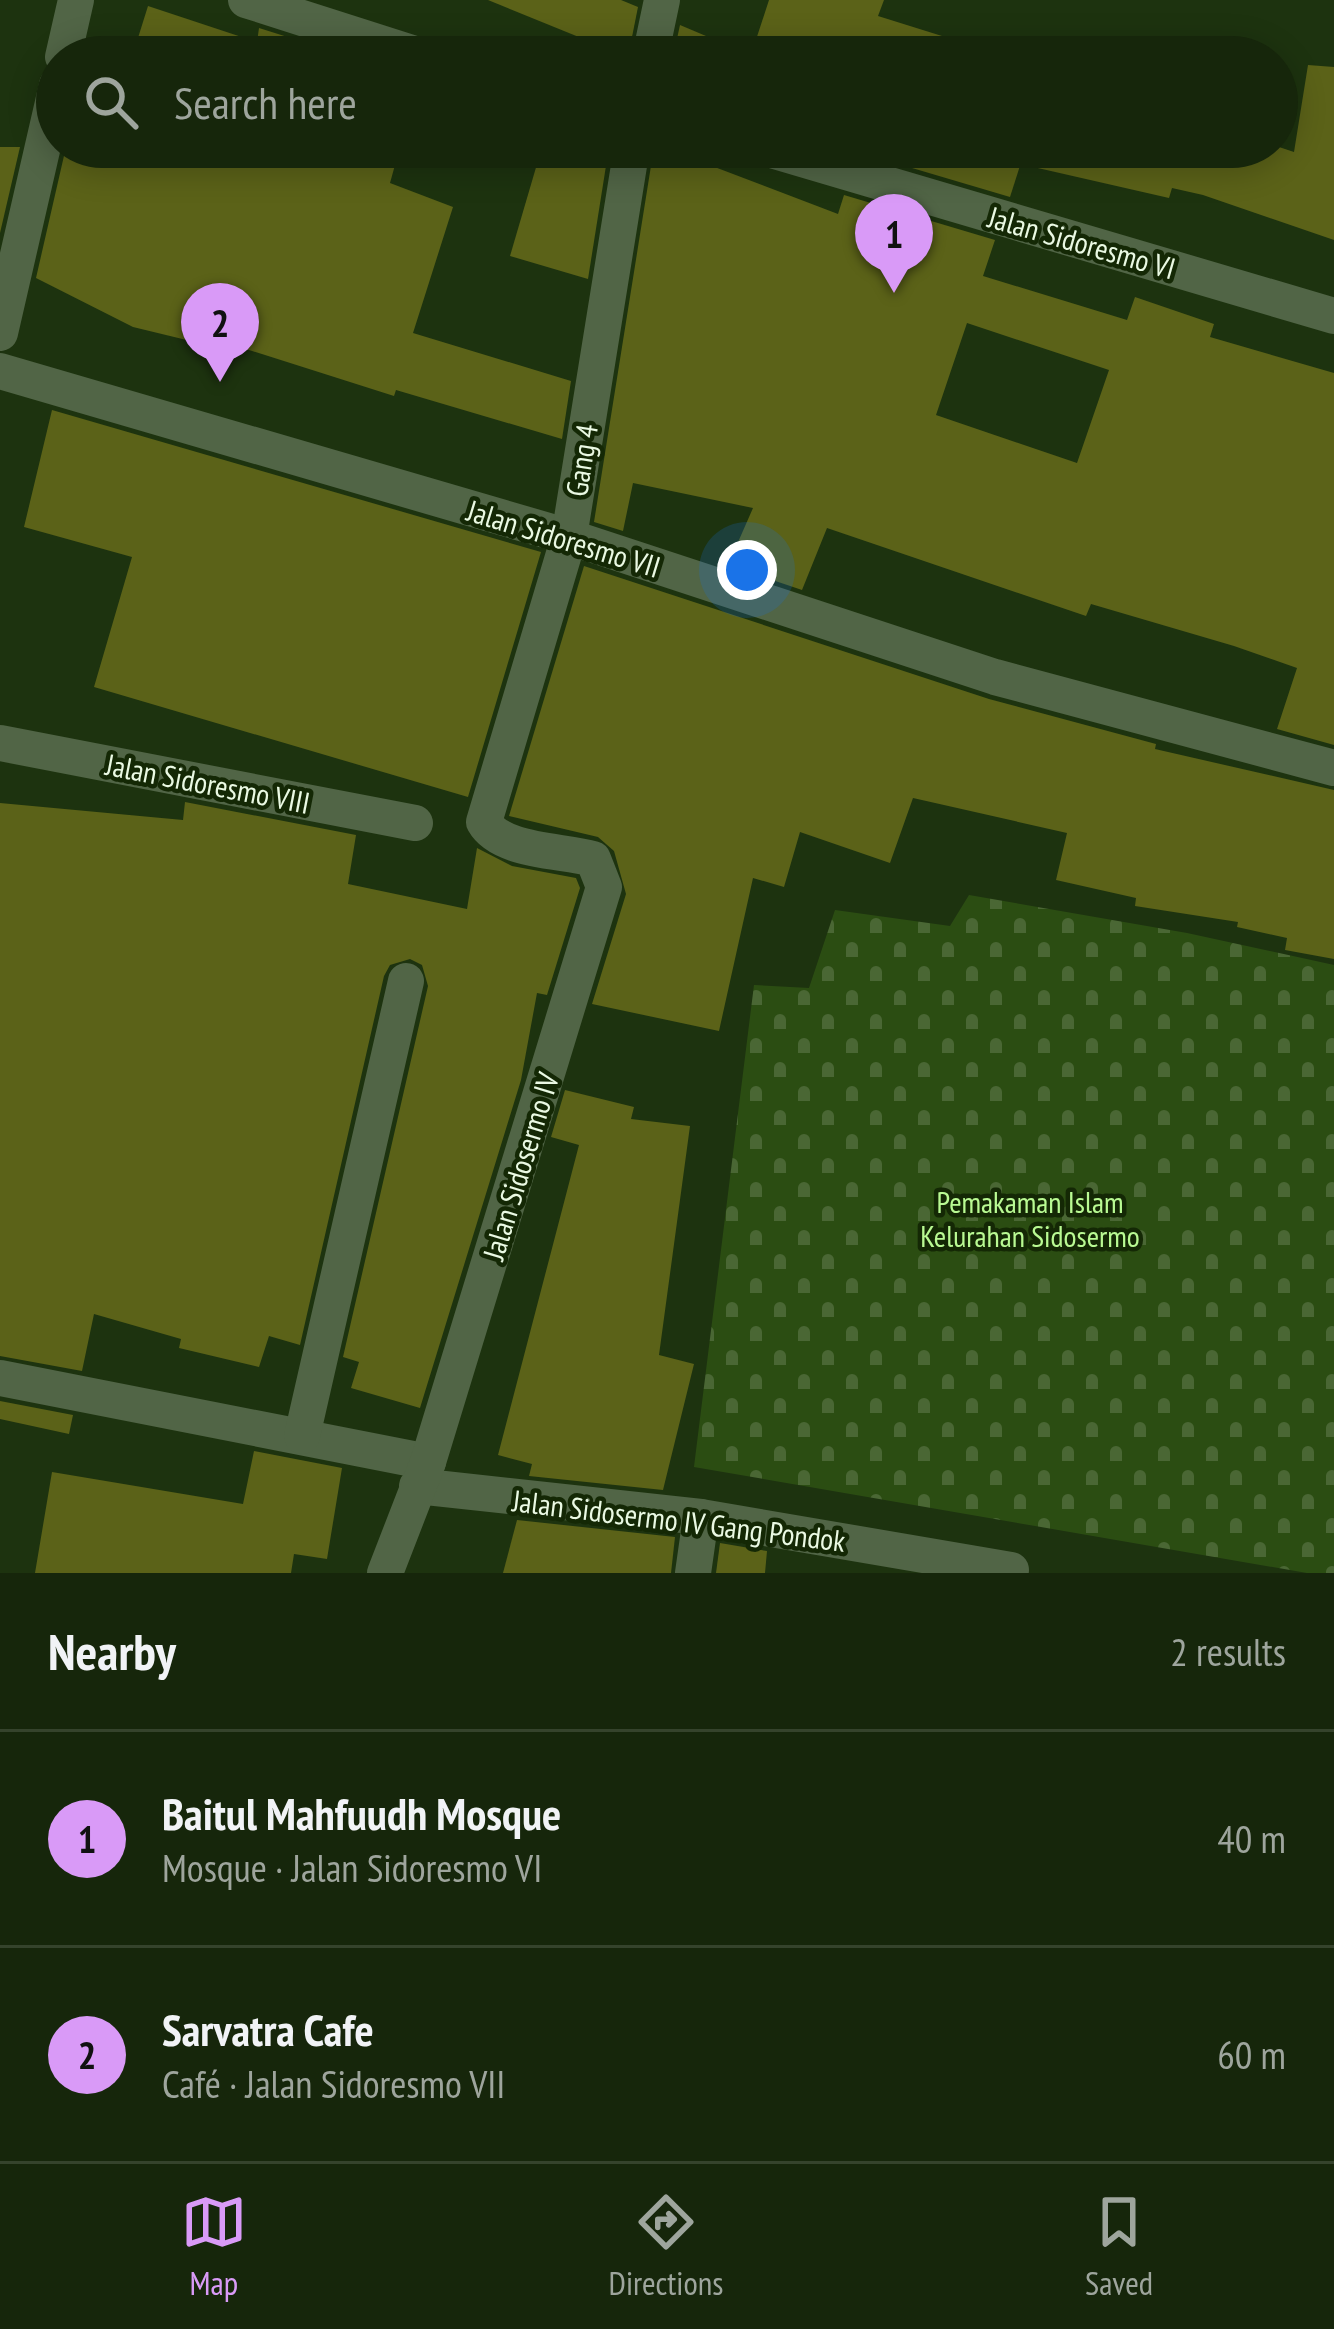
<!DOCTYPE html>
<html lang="en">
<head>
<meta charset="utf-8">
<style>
  body { margin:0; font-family:"PT Sans Narrow",sans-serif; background:#233219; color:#f1f3f6 }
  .you { position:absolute; left:747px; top:570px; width:42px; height:42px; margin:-30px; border:9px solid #fff; border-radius:50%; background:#1a73e8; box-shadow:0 0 0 18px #1a73e833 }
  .badge { display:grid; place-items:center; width:78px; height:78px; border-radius:50%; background:#d99af7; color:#111; font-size:39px; font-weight:700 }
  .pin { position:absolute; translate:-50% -99px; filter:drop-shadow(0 3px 6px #0008) }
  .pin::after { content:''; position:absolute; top:63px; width:42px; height:36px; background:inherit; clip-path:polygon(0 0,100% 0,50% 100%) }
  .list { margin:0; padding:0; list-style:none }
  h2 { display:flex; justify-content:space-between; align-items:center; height:156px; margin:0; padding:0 48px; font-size:51px }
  h2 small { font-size:39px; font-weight:400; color:#9ea59d }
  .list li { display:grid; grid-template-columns:78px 1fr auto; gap:36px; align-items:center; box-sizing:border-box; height:216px; padding:0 48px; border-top:3px solid #35432c }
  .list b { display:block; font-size:45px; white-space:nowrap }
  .list p { margin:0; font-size:39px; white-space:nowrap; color:#9ea59d }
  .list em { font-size:39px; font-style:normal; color:#9ea59d }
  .icon { flex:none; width:66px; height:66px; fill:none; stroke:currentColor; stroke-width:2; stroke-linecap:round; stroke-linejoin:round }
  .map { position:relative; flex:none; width:1334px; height:1573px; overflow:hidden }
  .search { position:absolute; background:#16260b; box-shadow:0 6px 30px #0003; left:36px; right:36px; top:36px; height:132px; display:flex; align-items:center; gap:30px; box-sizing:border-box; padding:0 42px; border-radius:66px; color:#9ea59d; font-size:45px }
  .sheet { height:588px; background:#16260b }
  nav { display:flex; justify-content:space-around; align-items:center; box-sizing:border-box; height:168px; border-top:3px solid #35432c; background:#16260b; font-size:33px; color:#9ea59d }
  nav a { display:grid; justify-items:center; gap:6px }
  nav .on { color:#d99af7 }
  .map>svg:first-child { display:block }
  .cemetery { fill:url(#cemetery-stones) }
  .building { fill:#5b6218; fill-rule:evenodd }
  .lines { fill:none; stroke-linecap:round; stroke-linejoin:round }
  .minor { stroke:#516546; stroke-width:36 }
  .labels { text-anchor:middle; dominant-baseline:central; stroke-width:9; stroke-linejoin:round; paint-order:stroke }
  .street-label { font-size:30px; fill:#eaf9e3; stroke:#142805 }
  .park-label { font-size:30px; fill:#b9fa93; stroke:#142805 }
</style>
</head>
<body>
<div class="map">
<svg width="1334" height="1573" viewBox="0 0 1334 1573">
  <defs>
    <pattern id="cemetery-stones" width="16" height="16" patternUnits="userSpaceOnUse" patternTransform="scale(3)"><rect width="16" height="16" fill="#2b4d12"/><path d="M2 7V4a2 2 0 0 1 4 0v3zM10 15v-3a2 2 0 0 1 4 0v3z" fill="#4a6734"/></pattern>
  </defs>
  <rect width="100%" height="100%" fill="#1d330f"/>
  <polygon class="cemetery" points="969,895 1187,933 1334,965 1334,1573 1307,1573 694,1467 754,985 809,988 835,910 950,926"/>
  <g class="building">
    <polygon points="488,0 621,0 638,7 628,57"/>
    <polygon points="769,0 884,0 878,16 974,46 972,57 673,57 680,25 751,55"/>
    <polygon points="148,6 257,42 259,28 313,45 309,57 132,57"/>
    <polygon points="1308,65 1334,67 1334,240 1203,195 1172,188 1169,198 1029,166 1032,147 1279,147 1294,152"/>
    <polygon points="0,147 20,147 0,233"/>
    <polygon points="66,147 400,147 390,183 453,207 413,333 571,381 562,439 396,390 394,396 205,336 203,344 133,327 36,278"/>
    <polygon points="542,147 609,147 588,279 510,256"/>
    <path d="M654 147H717L712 166 838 214 844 195 995 240 983 276 1127 320 1135 297 1214 324 1210 337 1334 373V745L1277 729 1297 668 1234 646 1091 604 1086 616 827 528 802 590 728 565 753 508 633 483 623 531 594 522ZM967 323 1109 370 1077 463 936 415Z"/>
    <polygon points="860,147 1026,147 1010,197 858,152"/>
    <polygon points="52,410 541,552 468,797 94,687 132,557 24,527"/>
    <polygon points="584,566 989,699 1156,744 1155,749 1334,790 1334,959 1285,950 1287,938 1237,927 1238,922 1135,906 1136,898 1056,880 1067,833 913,798 890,863 800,832 784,887 753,878 719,1031 592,1004 626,894 614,851 598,837 509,816"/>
    <polygon points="185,802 356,835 348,884 467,909 477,848 512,866 576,878 580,888 547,995 537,993 521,1080 420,1408 351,1388 359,1362 343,1357 428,986 422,965 410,959 390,965 384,976 300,1345 269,1336 259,1367 179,1348 181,1339 94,1314 82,1371 0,1356 0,803 183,820"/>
    <polygon points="565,1090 634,1107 631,1119 690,1126 659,1355 694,1364 663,1490 529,1476 532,1464 498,1455 579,1145 551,1137"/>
    <polygon points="0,1401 73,1415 69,1434 0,1419"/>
    <polygon points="254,1451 342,1468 327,1559 294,1554 291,1573 35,1573 52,1472 243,1504"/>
    <polygon points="517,1520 675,1537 671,1573 503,1573"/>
    <polygon points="720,1543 767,1551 765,1573 716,1573"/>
  </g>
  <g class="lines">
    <g class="minor">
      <polyline points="246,0 424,57"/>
      <polyline points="63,57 76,0"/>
      <polyline points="650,57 662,0"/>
      <polyline points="761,147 1334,316"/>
      <polyline points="0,333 57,85"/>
      <polyline points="0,371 569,537 995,677 1334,768"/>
      <polyline points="0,743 415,823"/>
      <polyline points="0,1378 428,1462"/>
      <polyline points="302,1436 406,981"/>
      <polyline points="417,1486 701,1517 1011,1570"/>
      <path d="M385 1573 428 1462 604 887 593 859C562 850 501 852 484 822L569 537 632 147"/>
      <polyline points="693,1573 701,1517"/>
    </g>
  </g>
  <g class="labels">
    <g class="street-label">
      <text transform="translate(1082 242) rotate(16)">Jalan Sidoresmo VI</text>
      <text transform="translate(581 460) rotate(-81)">Gang 4</text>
      <text transform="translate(564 538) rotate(17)">Jalan Sidoresmo VII</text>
      <text transform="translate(208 783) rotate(11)">Jalan Sidoresmo VIII</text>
      <text transform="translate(520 1166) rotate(-73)">Jalan Sidosermo IV</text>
      <text transform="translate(679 1520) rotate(7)">Jalan Sidosermo IV Gang Pondok</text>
    </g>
    <g class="park-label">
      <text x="1030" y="1201">Pemakaman Islam<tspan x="1030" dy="34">Kelurahan Sidosermo</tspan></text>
    </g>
  </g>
</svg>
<div class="you"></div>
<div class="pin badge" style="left:894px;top:293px">1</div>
<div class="pin badge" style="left:220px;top:382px">2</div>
<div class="search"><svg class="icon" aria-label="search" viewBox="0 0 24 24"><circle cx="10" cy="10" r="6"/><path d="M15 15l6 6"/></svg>Search here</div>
</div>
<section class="sheet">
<h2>Nearby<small>2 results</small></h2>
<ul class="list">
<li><span class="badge">1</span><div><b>Baitul Mahfuudh Mosque</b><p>Mosque · Jalan Sidoresmo VI</p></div><em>40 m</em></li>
<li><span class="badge">2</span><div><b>Sarvatra Cafe</b><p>Café · Jalan Sidoresmo VII</p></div><em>60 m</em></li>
</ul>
</section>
<nav>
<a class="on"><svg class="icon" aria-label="map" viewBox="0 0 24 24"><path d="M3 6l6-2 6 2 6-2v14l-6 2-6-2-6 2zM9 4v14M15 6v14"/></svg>Map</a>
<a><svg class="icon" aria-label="directions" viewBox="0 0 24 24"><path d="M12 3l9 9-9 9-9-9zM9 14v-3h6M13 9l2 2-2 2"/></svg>Directions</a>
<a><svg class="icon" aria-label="saved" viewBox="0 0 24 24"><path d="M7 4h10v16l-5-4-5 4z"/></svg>Saved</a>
</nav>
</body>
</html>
